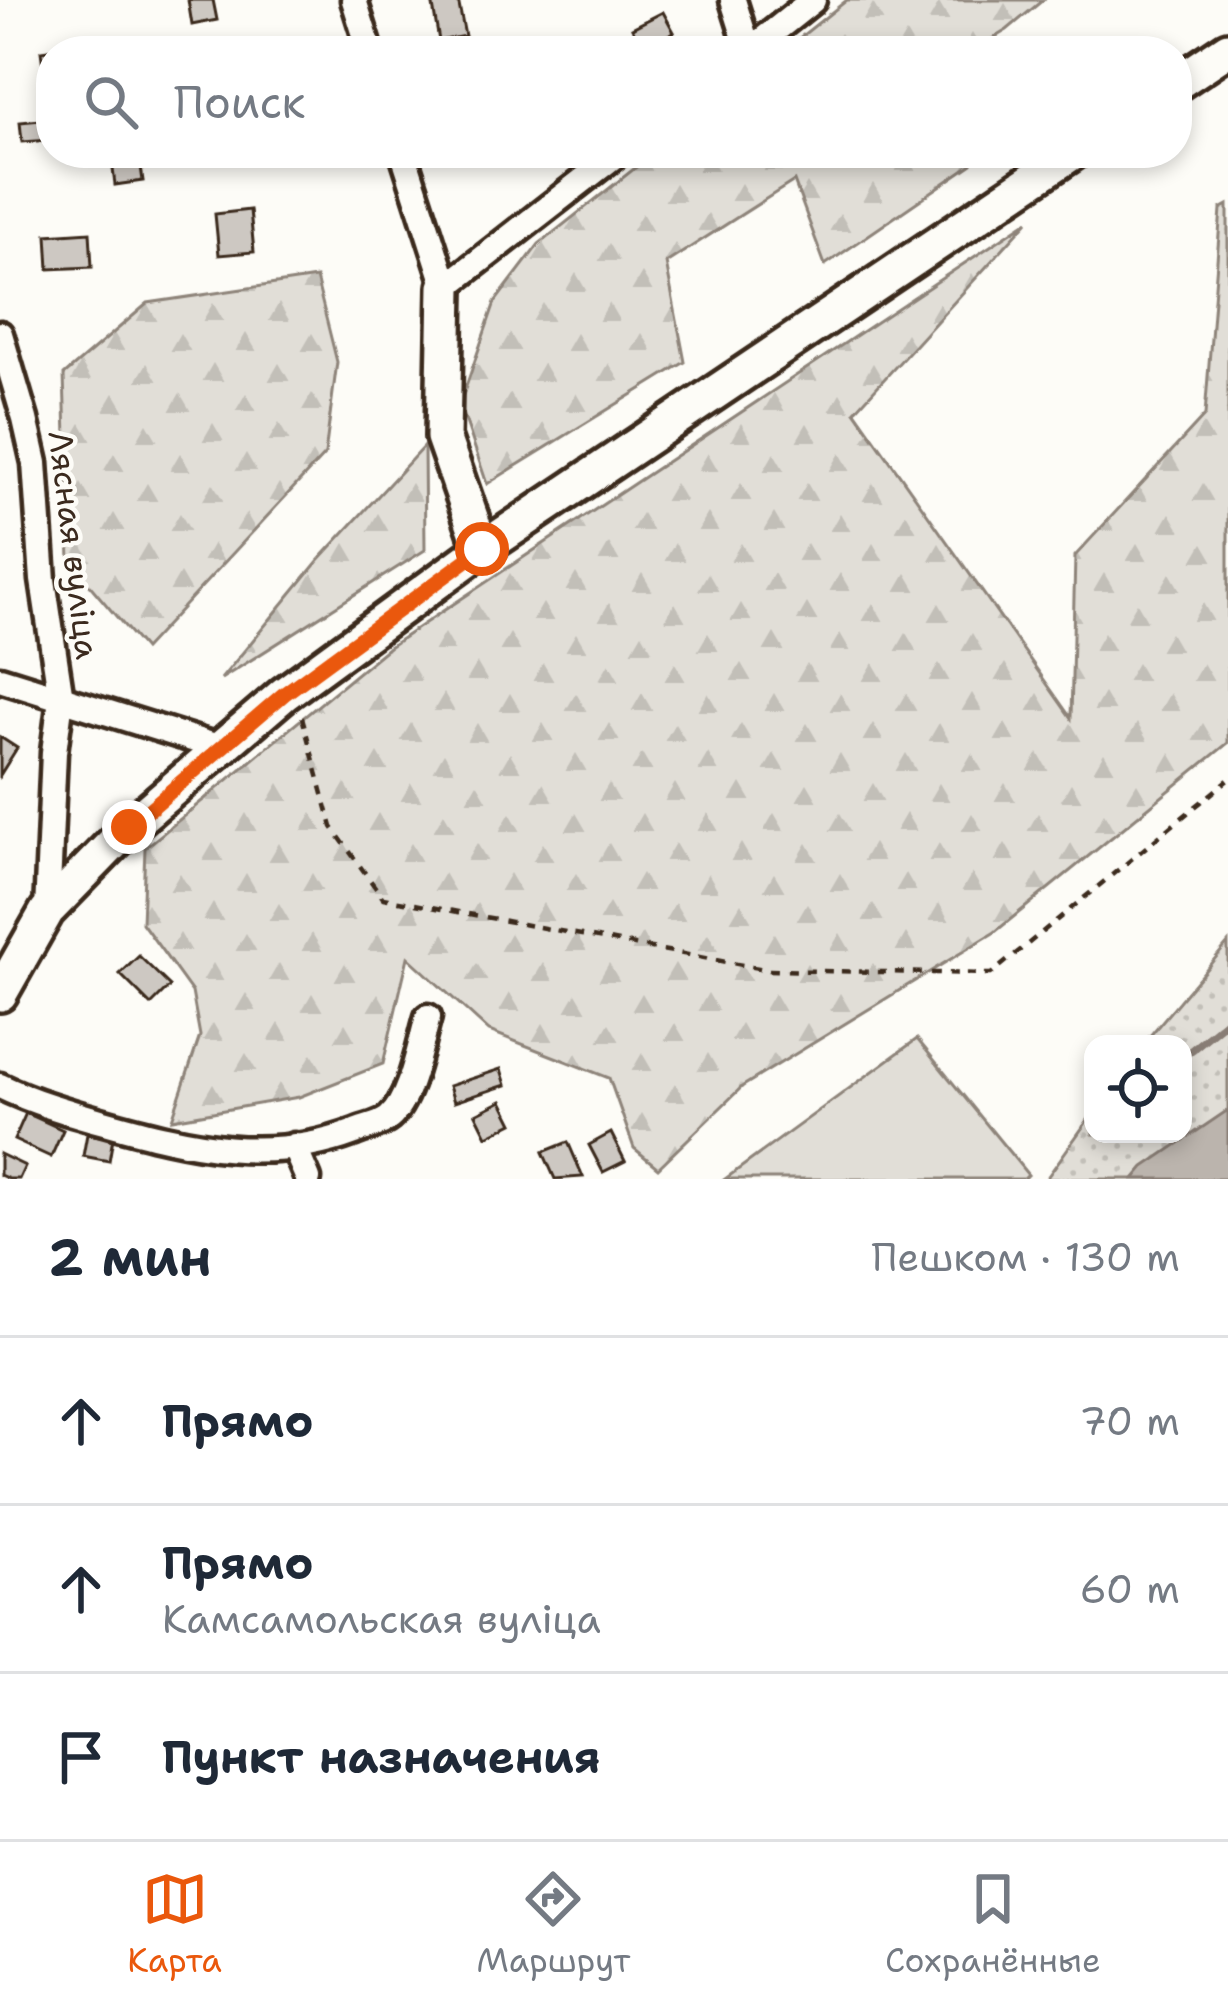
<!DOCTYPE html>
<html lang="ru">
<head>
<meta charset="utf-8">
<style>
  body { margin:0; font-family:"Shantell Sans",sans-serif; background:#f2f2f3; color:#1f2937 }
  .controls { position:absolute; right:36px; bottom:36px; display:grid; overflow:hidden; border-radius:24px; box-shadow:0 6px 18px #0003 }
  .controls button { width:108px; height:108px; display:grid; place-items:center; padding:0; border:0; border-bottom:3px solid #e0e1e3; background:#fff; color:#1f2937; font:60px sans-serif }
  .stop { position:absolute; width:36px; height:36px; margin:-27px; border:9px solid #ea580c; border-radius:50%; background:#fff }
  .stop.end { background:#ea580c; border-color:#fff; box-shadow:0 3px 12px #0008 }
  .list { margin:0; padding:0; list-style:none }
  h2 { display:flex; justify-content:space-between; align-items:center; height:156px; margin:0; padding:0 48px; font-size:51px }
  h2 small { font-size:39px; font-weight:400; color:#747a83 }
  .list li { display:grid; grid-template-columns:78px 1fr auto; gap:36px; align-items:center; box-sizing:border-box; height:168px; padding:0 48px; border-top:3px solid #e0e1e3 }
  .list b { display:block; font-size:45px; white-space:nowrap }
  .list p { margin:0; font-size:39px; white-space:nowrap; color:#747a83 }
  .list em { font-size:39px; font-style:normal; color:#747a83 }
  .icon { flex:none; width:66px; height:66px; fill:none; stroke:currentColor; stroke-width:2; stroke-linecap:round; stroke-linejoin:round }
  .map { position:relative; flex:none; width:1228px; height:1179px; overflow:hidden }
  .search { position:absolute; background:#fff; box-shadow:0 6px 18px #0003; left:36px; right:36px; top:36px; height:132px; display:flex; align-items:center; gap:30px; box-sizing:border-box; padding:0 42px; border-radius:48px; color:#747a83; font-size:45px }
  .sheet { height:660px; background:#fff }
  nav { display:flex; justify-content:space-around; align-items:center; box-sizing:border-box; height:168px; border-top:3px solid #e0e1e3; background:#fff; font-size:33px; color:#747a83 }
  nav a { display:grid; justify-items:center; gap:6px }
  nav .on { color:#ea580c }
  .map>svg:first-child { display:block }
  .grass { fill:url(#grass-dots); stroke:#8e847a; stroke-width:3 }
  .forest { fill:url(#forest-firs); stroke:#8e847a; stroke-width:3 }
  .garden { fill:#e1ded7; stroke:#8e847a; stroke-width:3 }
  .water { fill:#bbb4ad; stroke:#887d74; stroke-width:3 }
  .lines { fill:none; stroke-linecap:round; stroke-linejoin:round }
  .stream { stroke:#887d74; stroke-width:8 }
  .building { fill:#cdc8c2; stroke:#3b2a1e; stroke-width:3 }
  .minor-casing { stroke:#3b2a1e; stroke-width:33 }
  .tertiary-casing { stroke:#3b2a1e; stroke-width:42 }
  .path { stroke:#3b2a1e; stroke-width:4.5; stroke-dasharray:9 9; stroke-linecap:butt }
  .minor { stroke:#fdfcf7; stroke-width:24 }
  .tertiary { stroke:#fdfcf7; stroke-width:33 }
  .route { stroke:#ea580c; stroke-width:15 }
  .labels { text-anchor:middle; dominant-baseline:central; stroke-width:9; stroke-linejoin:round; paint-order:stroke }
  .street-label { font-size:33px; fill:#3b2a1e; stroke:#fdfcf7 }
</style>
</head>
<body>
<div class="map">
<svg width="1228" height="1179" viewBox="0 0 1228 1179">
  <defs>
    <pattern id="grass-dots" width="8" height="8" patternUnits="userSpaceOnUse" patternTransform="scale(3)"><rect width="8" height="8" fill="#e1ded7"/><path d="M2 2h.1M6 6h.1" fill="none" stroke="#c2bfb8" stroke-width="1.8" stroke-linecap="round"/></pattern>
    <pattern id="forest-firs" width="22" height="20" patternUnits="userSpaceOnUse" patternTransform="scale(3)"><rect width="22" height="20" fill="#e1ded7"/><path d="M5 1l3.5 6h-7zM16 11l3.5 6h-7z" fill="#c2bfb8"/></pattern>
  </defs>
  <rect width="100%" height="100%" fill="#fdfcf7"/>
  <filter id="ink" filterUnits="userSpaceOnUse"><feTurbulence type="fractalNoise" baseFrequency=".00833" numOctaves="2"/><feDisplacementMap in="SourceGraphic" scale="24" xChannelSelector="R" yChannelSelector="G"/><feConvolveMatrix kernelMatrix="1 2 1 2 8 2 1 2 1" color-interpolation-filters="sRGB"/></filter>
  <g filter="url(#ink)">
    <polygon class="grass" points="1228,943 1228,1179 1046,1179 1093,1113 1093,1134 1183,1134 1183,1044 1143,1044"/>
    <g class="forest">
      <polygon points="847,0 1043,0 1007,30 972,51 783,51"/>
      <polygon points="654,153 970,153 972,164 825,265 794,181 666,263 685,362 487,484 460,404 495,302 539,244"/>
      <polygon points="1228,205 1228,743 995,932 743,1086 658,1168 634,1148 609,1078 489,1031 408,957 383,1064 299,1097 172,1119 200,1036 192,992 142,923 145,848 389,647 1028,221 855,411 1071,718 1075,556 1205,415 1221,209"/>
      <polygon points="316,278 337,362 325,454 144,649 70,562 64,375 148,303"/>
      <polygon points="424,446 425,550 221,679 318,561"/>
    </g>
    <polygon class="garden" points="917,1039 1028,1175 1024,1179 725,1179"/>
    <polygon class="water" points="1228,1110 1228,1179 1134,1179 1144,1167"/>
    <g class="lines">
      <polyline class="stream" points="1183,1057 1228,1020"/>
    </g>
    <g class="building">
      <polygon points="188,0 213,0 217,20 192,25"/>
      <polygon points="432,0 458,0 465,36 439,41"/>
      <polygon points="663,12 674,32 642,48 632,28"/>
      <polygon points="89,44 90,51 51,51 51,87 46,88 41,51"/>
      <polygon points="51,119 51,140 22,142 20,122"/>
      <polygon points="111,153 139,153 143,181 115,185"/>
      <polygon points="250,210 254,252 219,255 215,214"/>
      <polygon points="90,232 92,267 49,269 47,235"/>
      <polygon points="0,737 17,748 0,775"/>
      <polygon points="139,956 170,986 151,1005 120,974"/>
      <polygon points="501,1069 506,1085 454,1102 449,1086"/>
      <polygon points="502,1101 513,1123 487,1136 476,1114"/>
      <polygon points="26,1113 63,1130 51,1157 14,1140"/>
      <polygon points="611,1133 625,1161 603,1172 589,1145"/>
      <polygon points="87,1134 113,1138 109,1161 83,1156"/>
      <polygon points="568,1142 583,1177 555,1179 543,1152"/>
      <polygon points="0,1154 25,1166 19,1179 9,1179 0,1175"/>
    </g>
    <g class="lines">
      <g class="minor-casing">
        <g id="minor">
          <polyline points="354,0 370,51"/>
          <polyline points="733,0 749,51"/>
          <polyline points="749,51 813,0"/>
          <polyline points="403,153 446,287 618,153"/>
          <polyline points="0,334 25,419 35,463 43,580 61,699 54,752 47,911"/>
          <polyline points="0,679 221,748"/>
          <path d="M0 1086C33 1102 68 1112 104 1122 189 1146 268 1165 355 1132 364 1128 381 1125 389 1118 411 1099 420 1044 428 1017"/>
          <polyline points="294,1146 308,1179"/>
        </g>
      </g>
      <g class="tertiary-casing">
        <g id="tertiary">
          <polyline points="1177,83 1228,49"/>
          <polyline points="446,287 443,437 482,549"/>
          <polyline points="0,994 47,911 129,827 284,694 482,549 1072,153"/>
        </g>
      </g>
      <polyline class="path" points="302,717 332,827 383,898 769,970 991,974 1228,780"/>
      <use href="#minor" class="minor"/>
      <use href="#tertiary" class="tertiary"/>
    </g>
  </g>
  <g class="lines" filter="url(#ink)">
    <polyline class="route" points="129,827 284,694 482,549"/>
  </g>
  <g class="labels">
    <g class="street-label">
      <text transform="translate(74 545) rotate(83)">Лясная вуліца</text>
    </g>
  </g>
</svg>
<div class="controls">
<button><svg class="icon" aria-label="locate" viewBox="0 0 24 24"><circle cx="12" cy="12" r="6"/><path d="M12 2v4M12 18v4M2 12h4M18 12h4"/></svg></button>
</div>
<div class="stop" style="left:482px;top:549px"></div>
<div class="stop end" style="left:129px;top:827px"></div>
<div class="search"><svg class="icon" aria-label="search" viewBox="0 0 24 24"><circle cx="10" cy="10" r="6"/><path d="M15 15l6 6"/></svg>Поиск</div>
</div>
<section class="sheet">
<h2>2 мин<small>Пешком · 130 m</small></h2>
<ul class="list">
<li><svg class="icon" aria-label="ahead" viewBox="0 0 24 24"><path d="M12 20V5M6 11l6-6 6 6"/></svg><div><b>Прямо</b></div><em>70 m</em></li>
<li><svg class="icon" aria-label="ahead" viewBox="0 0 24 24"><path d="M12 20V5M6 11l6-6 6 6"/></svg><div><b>Прямо</b><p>Камсамольская вуліца</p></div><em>60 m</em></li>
<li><svg class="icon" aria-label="arrive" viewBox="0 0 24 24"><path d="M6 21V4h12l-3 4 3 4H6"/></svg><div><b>Пункт назначения</b></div></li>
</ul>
</section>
<nav>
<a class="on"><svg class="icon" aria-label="map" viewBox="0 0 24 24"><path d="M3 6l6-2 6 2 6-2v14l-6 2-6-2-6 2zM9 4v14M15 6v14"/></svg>Карта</a>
<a><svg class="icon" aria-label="directions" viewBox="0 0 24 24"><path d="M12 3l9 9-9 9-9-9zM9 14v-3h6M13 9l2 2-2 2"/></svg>Маршрут</a>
<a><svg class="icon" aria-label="saved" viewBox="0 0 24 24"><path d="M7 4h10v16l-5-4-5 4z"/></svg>Сохранённые</a>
</nav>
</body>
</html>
